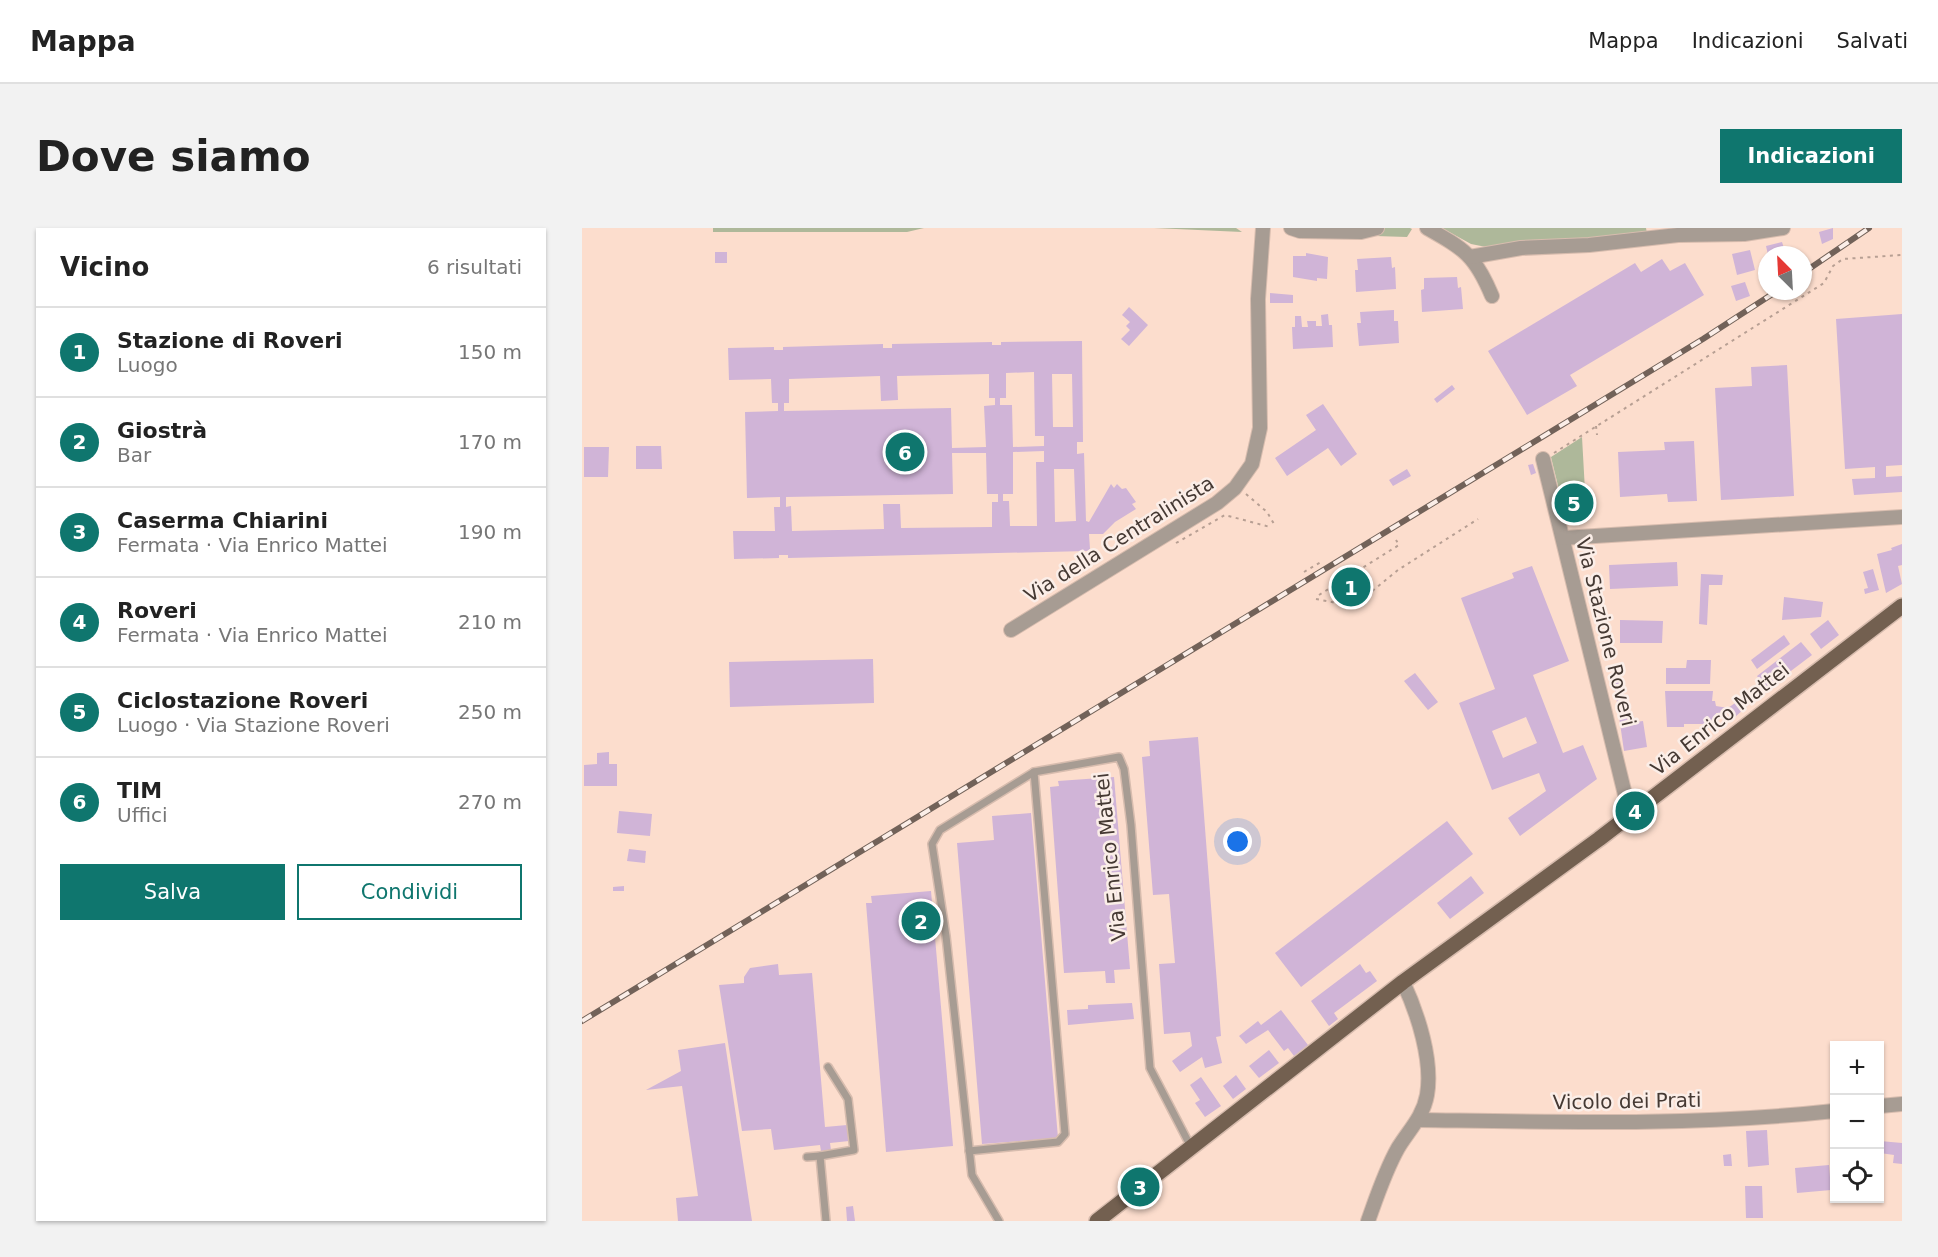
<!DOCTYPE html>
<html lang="it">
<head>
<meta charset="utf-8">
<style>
  body { margin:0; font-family:"DejaVu Sans",sans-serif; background:#f2f2f2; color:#222 }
  .controls { position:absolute; right:18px; bottom:18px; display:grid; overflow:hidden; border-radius:0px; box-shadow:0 2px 4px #0004 }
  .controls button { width:54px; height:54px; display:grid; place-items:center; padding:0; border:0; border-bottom:2px solid #e0e0e0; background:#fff; color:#222; font:30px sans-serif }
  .compass { position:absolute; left:1176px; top:18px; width:54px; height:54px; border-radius:50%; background:#fff; box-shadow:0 2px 4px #0004; rotate:336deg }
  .you { position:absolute; left:656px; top:614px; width:21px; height:21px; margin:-15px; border:4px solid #fff; border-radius:50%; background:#1a73e8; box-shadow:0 0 0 9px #1a73e833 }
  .badge { display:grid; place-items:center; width:39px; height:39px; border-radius:50%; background:#0f766e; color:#fff; font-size:20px; font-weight:700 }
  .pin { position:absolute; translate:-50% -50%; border:3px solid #fff; box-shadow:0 2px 6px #0006 }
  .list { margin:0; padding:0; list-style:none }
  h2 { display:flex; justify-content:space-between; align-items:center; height:78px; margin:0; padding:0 24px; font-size:26px }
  h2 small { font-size:20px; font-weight:400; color:#767676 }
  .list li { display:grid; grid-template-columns:39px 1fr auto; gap:18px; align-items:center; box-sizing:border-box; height:90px; padding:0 24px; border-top:2px solid #e0e0e0 }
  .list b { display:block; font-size:22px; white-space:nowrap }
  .list p { margin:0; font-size:20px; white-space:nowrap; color:#767676 }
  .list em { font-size:20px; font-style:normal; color:#767676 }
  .actions { display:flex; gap:12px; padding:18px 24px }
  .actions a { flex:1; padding:14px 0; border:2px solid #0f766e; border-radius:0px; text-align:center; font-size:21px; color:#0f766e }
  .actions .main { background:#0f766e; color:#fff }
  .icon { flex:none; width:33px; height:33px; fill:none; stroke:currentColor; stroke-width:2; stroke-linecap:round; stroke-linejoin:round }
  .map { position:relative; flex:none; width:1320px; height:993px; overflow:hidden; border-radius:0px }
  header { display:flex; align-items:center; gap:36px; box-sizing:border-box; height:84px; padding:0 30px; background:#fff; border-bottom:2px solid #e0e0e0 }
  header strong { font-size:28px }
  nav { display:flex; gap:33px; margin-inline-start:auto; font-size:21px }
  .intro { display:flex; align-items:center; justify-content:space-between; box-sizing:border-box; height:144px; padding:0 36px }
  h1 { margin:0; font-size:42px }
  .button { padding:15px 27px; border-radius:0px; background:#0f766e; color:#fff; font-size:21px; font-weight:700 }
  main { display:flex; gap:36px; padding:0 36px }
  aside { flex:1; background:#fff; border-radius:0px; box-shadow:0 2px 4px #0004 }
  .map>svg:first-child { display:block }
  .green { fill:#aeb89a }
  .building { fill:#d0b4d7; fill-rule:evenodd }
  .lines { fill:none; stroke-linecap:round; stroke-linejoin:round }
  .lane-casing { stroke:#d7bcae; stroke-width:10 }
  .street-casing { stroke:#d7bcae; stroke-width:16 }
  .primary-casing { stroke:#d7bcae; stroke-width:18 }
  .path { stroke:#b79f93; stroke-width:2; stroke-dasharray:3 4.5; stroke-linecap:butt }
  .lane { stroke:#a79c93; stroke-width:7 }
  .street { stroke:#a79c93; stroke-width:14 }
  .primary { stroke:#736050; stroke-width:15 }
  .rail-casing { stroke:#726259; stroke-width:6 }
  .rail { stroke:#fbeee8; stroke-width:4; stroke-dasharray:11; stroke-linecap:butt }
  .labels { text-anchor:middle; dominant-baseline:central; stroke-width:5; stroke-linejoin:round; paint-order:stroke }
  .street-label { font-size:20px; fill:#453933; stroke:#fbeee8 }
</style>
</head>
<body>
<header>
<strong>Mappa</strong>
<nav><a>Mappa</a><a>Indicazioni</a><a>Salvati</a></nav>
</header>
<div class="intro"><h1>Dove siamo</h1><a class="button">Indicazioni</a></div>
<main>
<aside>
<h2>Vicino<small>6 risultati</small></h2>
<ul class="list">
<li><span class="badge">1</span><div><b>Stazione di Roveri</b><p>Luogo</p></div><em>150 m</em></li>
<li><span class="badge">2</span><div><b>Giostrà</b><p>Bar</p></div><em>170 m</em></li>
<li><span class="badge">3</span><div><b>Caserma Chiarini</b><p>Fermata · Via Enrico Mattei</p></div><em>190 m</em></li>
<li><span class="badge">4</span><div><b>Roveri</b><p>Fermata · Via Enrico Mattei</p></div><em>210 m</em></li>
<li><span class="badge">5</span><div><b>Ciclostazione Roveri</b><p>Luogo · Via Stazione Roveri</p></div><em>250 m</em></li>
<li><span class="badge">6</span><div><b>TIM</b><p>Uffici</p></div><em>270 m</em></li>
</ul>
<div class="actions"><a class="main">Salva</a><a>Condividi</a></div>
</aside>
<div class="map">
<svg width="1320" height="993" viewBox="0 0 1320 993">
  <rect width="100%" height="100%" fill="#fcddcd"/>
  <g class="green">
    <polygon points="131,0 342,0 325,4 131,4"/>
    <polygon points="572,0 654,0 660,4"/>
    <polygon points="802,0 828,0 830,1 825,9 793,8"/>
    <polygon points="860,0 1064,0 1065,5 904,19 889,16"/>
    <polygon points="1000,209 1004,281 1000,281 996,266 984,269 988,284 983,286 969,229"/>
  </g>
  <g class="building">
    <polygon points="1251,0 1251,11 1240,16 1237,4"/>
    <polygon points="1200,14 1204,27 1186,27 1184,18"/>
    <polygon points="1168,22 1173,42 1155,47 1150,26"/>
    <rect x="133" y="24" width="12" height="11"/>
    <polygon points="724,25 746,29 745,51 735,50 735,53 711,49 711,28 724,28"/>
    <polygon points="809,29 810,40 813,39 814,61 774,64 773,42 776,42 775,31"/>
    <polygon points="1080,31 1088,43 1103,35 1122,67 988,147 995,158 945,187 906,123 1053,35 1059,44"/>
    <polygon points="875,49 876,60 879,59 881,81 840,84 839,62 842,61 842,50"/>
    <polygon points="1163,54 1168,68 1154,73 1149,58"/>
    <polygon points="688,65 711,67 711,75 688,75"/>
    <polygon points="547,79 566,97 547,118 539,111 548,102 544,98 548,94 540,87"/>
    <polygon points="812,82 812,93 816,93 817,115 777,118 775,95 779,95 778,84"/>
    <polygon points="746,86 747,97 750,97 751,119 711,121 710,99 713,99 713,88 719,88 720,99 726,99 725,93 734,93 734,98 740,98 739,87"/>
    <polygon points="1320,86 1320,237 1304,238 1304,249 1320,248 1320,264 1272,267 1270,251 1293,250 1293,239 1263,241 1254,91"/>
    <path d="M500 113 501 214H495V226L502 225 504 293 507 294 529 256 532 260 535 256 540 261 544 260 554 274 550 276 554 281 533 294 521 306H507L508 321 505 323 206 330V327H197V330L152 331 151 303H193L192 279H198V269L165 270 163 184 196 183V175H190L189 151 147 152 146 120 192 119V122H201V119L301 116V120H310V116L410 114V117H419V114ZM452 144 453 208H462V218L431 219 430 177H418V170H424V145ZM407 146V170H413V177L402 178 404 219 370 220 369 180 202 183V175H207V151L298 148 299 173 316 172 315 148ZM470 146H490L491 199H471ZM462 223V234H454L455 298H428L427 273H421V266H431V224ZM370 225H404L405 266H416V274H410V299L319 300 318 276H301L302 301 210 303 209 278 204 279V269L371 266ZM472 241H492L494 293 473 294Z"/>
    <polygon points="1205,137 1212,268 1139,272 1133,160 1170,158 1169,139"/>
    <polygon points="870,157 873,161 855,175 852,171"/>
    <polygon points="741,176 775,226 759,238 746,220 705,248 693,230 734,202 724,187"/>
    <polygon points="1112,213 1115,273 1086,274 1085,266 1038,269 1036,224 1083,222 1082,214"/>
    <polygon points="54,218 79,218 80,241 54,241"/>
    <polygon points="2,219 27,219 26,249 2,249"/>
    <polygon points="951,236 954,245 949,247 946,237"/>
    <polygon points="825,241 829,248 811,258 807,252"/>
    <polygon points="996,265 1000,281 988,284 983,268"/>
    <polygon points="1320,316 1320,337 1316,338 1320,356 1304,365 1295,326 1310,322 1309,320"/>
    <polygon points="1095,334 1096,358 1028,361 1027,337"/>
    <path d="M950 338 987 433 951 447 981 525 1001 517 1015 551 938 608 926 590 964 563 957 545 910 562 877 475 913 461 879 370 932 350 930 345ZM944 489 955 515 921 530 910 503Z"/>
    <polygon points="1291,341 1297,362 1283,366 1282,361 1286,360 1281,344"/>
    <polygon points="777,343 783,354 767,364 760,353"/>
    <polygon points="1119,346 1141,347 1140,357 1127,357 1125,397 1117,396"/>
    <polygon points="1202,369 1241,374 1239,389 1200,392"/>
    <polygon points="1038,392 1081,393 1080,415 1038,415"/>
    <polygon points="1246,392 1257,407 1239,421 1228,406"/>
    <polygon points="1202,407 1208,416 1175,441 1169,432"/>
    <polygon points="1219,414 1230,427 1185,461 1175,448"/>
    <polygon points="291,431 292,475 148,479 147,434"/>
    <polygon points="1105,432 1129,432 1128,456 1084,456 1084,440 1104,440"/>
    <polygon points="833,445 856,474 846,482 822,453"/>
    <polygon points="1040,453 1046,495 1061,493 1065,519 1042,523 1032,454"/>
    <polygon points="1083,463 1131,463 1130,473 1133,473 1134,478 1146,480 1167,465 1173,471 1153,489 1146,481 1146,485 1134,485 1134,496 1102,496 1102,499 1085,499"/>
    <polygon points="616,509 639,808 634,809 640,835 623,840 620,829 598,844 590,833 610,818 608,804 582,806 577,736 593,735 587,666 571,667 560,529 568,528 567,513"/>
    <polygon points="27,524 27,536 35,536 35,558 2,558 2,537 15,536 15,525"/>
    <polygon points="532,549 548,741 532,742 533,755 524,755 523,743 482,745 468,559 477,558 476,553"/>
    <polygon points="37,583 70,586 68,608 35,605"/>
    <polygon points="449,585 476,910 400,916 375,615 412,612 410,588"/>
    <polygon points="865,593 891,626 719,759 693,725"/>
    <polygon points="47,621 64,623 63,635 45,633"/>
    <polygon points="889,648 902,665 868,691 855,675"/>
    <polygon points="42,658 42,663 31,663 31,659"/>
    <polygon points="349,663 371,918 304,924 284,675 290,675 289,668"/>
    <polygon points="196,736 197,747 230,745 243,899 265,897 267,913 248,915 249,922 239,923 238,917 192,922 189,901 160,903 137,757 162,755 162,749 168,740"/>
    <polygon points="778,736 784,745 788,743 795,753 752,785 756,791 747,798 729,773"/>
    <polygon points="550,775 552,791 486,797 485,782 506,781 506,777"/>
    <polygon points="699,782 726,817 712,828 706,820 702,823 686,802 664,816 657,808 676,793 679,797"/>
    <polygon points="143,815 170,993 96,993 94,970 116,968 100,858 64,862 99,843 96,822"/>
    <polygon points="687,822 697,835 677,850 667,838"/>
    <polygon points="654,847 664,861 651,871 641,858"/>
    <polygon points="619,849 639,878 623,889 613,875 618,872 608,857"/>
    <polygon points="1185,902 1187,937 1166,939 1164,903"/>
    <polygon points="1298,913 1320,915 1320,936 1311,935 1312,927 1298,925"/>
    <polygon points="1149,926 1150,938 1142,938 1141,927"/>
    <polygon points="1247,937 1249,962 1215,965 1213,940"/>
    <polygon points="1163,958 1180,958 1181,990 1164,990"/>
    <polygon points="271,978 273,993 265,993 264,979"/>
  </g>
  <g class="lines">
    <g class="lane-casing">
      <g id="lane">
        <polyline points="387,923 476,914 483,906 452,544"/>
        <polyline points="225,929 238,928"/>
        <polyline points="244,993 238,928 272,922 266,871 246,839"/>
        <polyline points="417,993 390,947 364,708 350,616 358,602 452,544 537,529 542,541 549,597 568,840 609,919"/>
      </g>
    </g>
    <g class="street-casing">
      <g id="street">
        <polyline points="709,0 718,3 779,4 795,0"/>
        <path d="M845 0C882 21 893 27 910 68"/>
        <polyline points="888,29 939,20 1007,17 1096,7 1162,6 1201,0"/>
        <polyline points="961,231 1048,587"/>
        <polyline points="981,310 1320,289"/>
        <polyline points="429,402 635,275 653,260 670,236 678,200 676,71 681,0"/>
        <polyline points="1298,878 1320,876"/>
        <path d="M837 892C975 894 1115 898 1252 883"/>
        <path d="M786 993C795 968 803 943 816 920 827 902 841 889 845 867 851 833 836 786 821 754"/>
      </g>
    </g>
    <g class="primary-casing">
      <polyline id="primary" points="515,993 821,754 1017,611 1320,378"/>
    </g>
    <g class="path">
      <polyline points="1014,198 1015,207"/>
      <polyline points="972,225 1242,55 1251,38 1261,31 1320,27"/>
      <polyline points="664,266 685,284 692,296"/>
      <polyline points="594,315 643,287 688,299"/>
      <polyline points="722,344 739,334"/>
      <polyline points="737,367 817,317 814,312"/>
      <polyline points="734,371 760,376 783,369 816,342 896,291"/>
    </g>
    <use href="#lane" class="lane"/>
    <use href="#street" class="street"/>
    <use href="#primary" class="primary"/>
    <g class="rail-casing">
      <g id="rail">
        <polyline points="1221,45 1287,0"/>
        <polyline points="0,793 1121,111 1195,63"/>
      </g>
    </g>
    <use href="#rail" class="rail"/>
  </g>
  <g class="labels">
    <g class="street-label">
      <text transform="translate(537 311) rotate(-32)">Via della Centralinista</text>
      <text transform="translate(1024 404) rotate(76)">Via Stazione Roveri</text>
      <text transform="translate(1138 491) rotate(-38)">Via Enrico Mattei</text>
      <text transform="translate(528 629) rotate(-96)">Via Enrico Mattei</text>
      <text transform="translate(1045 873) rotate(-1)">Vicolo dei Prati</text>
    </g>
  </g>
</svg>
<div class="controls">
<button>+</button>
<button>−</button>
<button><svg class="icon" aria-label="locate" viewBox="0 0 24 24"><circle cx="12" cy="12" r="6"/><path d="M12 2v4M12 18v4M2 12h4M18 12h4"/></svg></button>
</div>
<svg class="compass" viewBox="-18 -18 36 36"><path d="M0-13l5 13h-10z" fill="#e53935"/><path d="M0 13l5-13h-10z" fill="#767676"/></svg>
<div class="you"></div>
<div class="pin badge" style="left:769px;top:359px">1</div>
<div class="pin badge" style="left:339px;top:693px">2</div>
<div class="pin badge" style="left:558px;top:959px">3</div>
<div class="pin badge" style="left:1053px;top:583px">4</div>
<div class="pin badge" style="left:992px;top:275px">5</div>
<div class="pin badge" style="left:323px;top:224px">6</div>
</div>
</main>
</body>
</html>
